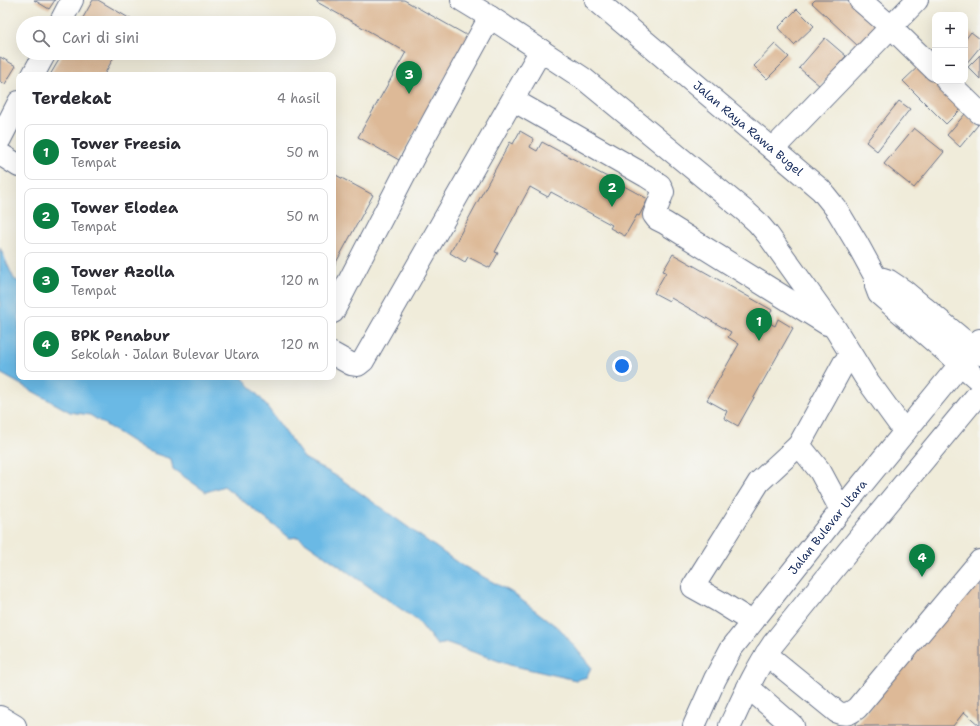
<!DOCTYPE html>
<html lang="id">
<head>
<meta charset="utf-8">
<style>
  body { margin:0; font-family:"Shantell Sans",sans-serif; background:#f2f2f3; color:#2b2b33 }
  .controls { position:absolute; right:12px; top:12px; display:grid; overflow:hidden; border-radius:8px; box-shadow:0 4px 16px #0002 }
  .controls button { width:36px; height:36px; display:grid; place-items:center; padding:0; border:0; border-bottom:1px solid #e1e1e2; background:#fff; color:#2b2b33; font:20px sans-serif }
  .you { position:absolute; left:622px; top:366px; width:14px; height:14px; margin:-10px; border:3px solid #fff; border-radius:50%; background:#1a73e8; box-shadow:0 0 0 6px #1a73e833 }
  .badge { display:grid; place-items:center; width:26px; height:26px; border-radius:50%; background:#0b8043; color:#fff; font-size:13px; font-weight:700 }
  .pin { position:absolute; translate:-50% -33px; filter:drop-shadow(0 1px 2px #0008) }
  .pin::after { content:''; position:absolute; top:21px; width:14px; height:12px; background:inherit; clip-path:polygon(0 0,100% 0,50% 100%) }
  .list { margin:0; padding:0; list-style:none }
  h2 { display:flex; justify-content:space-between; align-items:center; height:52px; margin:0; padding:0 16px; font-size:17px }
  h2 small { font-size:13px; font-weight:400; color:#7c7c81 }
  .list li { display:grid; grid-template-columns:26px 1fr auto; gap:12px; align-items:center; box-sizing:border-box; height:56px; margin:0 8px 8px; padding:0 8px; border:1px solid #e1e1e2; border-radius:8px }
  .list b { display:block; font-size:15px; white-space:nowrap }
  .list p { margin:0; font-size:13px; white-space:nowrap; color:#7c7c81 }
  .list em { font-size:13px; font-style:normal; color:#7c7c81 }
  .icon { flex:none; width:22px; height:22px; fill:none; stroke:currentColor; stroke-width:2; stroke-linecap:round; stroke-linejoin:round }
  .map { position:relative; flex:none; width:980px; height:726px; overflow:hidden }
  .search { position:absolute; background:#fff; box-shadow:0 4px 16px #0002; left:16px; top:16px; width:320px; height:44px; display:flex; align-items:center; gap:10px; box-sizing:border-box; padding:0 14px; border-radius:22px; color:#7c7c81; font-size:15px }
  .panel { position:absolute; background:#fff; box-shadow:0 4px 16px #0002; left:16px; top:72px; width:320px; height:308px; border-radius:8px }
  .map>svg:first-child { display:block }
  .water { fill:#6bb9e5; stroke:#4374a2 }
  .building { fill:#ddb997 }
  .lines { fill:none; stroke-linecap:round; stroke-linejoin:round }
  .minor-casing { stroke:#667189; stroke-width:24 }
  .major-casing { stroke:#667189; stroke-width:24 }
  .minor { stroke:#fff; stroke-width:22 }
  .major { stroke:#fff; stroke-width:22 }
  .labels { text-anchor:middle; dominant-baseline:central; stroke-width:3; stroke-linejoin:round; paint-order:stroke }
  .street-label { font-size:12px; fill:#1b2f5e; stroke:#f6f6f2 }
</style>
</head>
<body>
<div class="map">
<svg width="980" height="726" viewBox="0 0 980 726">
  <rect width="100%" height="100%" fill="#f6f6f2"/>
  <filter id="ink" filterUnits="userSpaceOnUse"><feTurbulence type="fractalNoise" baseFrequency=".025" numOctaves="2"/><feDisplacementMap in="SourceGraphic" scale="8" xChannelSelector="R" yChannelSelector="G"/><feConvolveMatrix kernelMatrix="1 2 1 2 8 2 1 2 1" color-interpolation-filters="sRGB"/></filter>
  <filter id="wash" filterUnits="userSpaceOnUse"><feTurbulence type="fractalNoise" baseFrequency=".012" numOctaves="4" result="noise"/><feDisplacementMap in="SourceGraphic" scale="16" xChannelSelector="R" yChannelSelector="G"/><feGaussianBlur stdDeviation="0.9" result="paint"/><feColorMatrix in="noise" values="0 0 0 0 0 0 0 0 0 0 0 0 0 0 0 0 0 1.4 0 .05"/><feComposite in="paint" operator="in"/></filter>
  <g filter="url(#wash)">
    <rect width="100%" height="100%" fill="#f0ecda"/>
    <polygon class="water" points="0,248 14,279 19,282 19,377 242,377 263,401 304,458 338,477 458,563 511,592 561,630 591,667 587,677 576,680 510,665 448,643 437,645 418,621 298,537 290,538 224,486 206,492 173,469 171,459 147,451 90,415 70,412 0,373"/>
    <g id="blocks">
      <g class="building">
        <polygon points="34,0 55,0 49,9"/>
        <polygon points="93,0 98,0 134,21 133,23 80,23"/>
        <polygon points="317,0 404,0 468,36 399,160 358,137 406,52 317,2"/>
        <polygon points="815,0 854,0 880,24 859,47 812,3"/>
        <polygon points="797,9 814,26 794,45 778,28"/>
        <polygon points="971,32 980,39 980,47 965,65 965,40"/>
        <polygon points="825,38 846,56 820,86 799,68"/>
        <polygon points="775,44 789,57 767,79 754,66"/>
        <polygon points="63,53 116,53 104,75 50,75"/>
        <polygon points="980,55 980,79 968,67"/>
        <polygon points="0,57 16,66 5,84 0,81"/>
        <polygon points="922,63 935,75 935,81 941,81 965,105 946,124 903,81"/>
        <polygon points="899,101 910,109 877,151 866,142"/>
        <polygon points="965,114 978,125 960,147 947,135"/>
        <polygon points="914,128 944,152 914,188 884,164"/>
        <polygon points="520,131 534,139 530,147 537,151 542,142 648,199 639,216 637,215 625,236 610,228 612,225 551,192 548,197 530,187 495,252 498,253 490,268 468,257 465,262 450,253 510,142 513,144"/>
        <polygon points="334,174 373,195 333,268 333,176"/>
        <polygon points="673,254 772,310 766,321 775,326 778,319 793,328 738,426 724,418 727,411 707,400 739,344 728,337 731,332 671,298 669,301 654,293 666,272 663,271"/>
        <polygon points="980,575 980,726 964,712 953,726 854,726"/>
      </g>
    </g>
  </g>
  <g filter="url(#ink)">
    <use href="#blocks" fill-opacity="0" stroke="#667189" stroke-width="1"/>
    <g class="lines">
      <g class="minor-casing">
        <g id="minor">
          <polyline points="462,0 490,17 584,79 746,212 757,222 768,235 836,330 865,377 905,432"/>
          <path id="s1" d="M596 0 821 190 837 210 858 245 876 278V286L879 294 980 381"/>
          <polyline points="860,0 891,27 935,70"/>
          <polyline points="60,23 72,0"/>
          <polyline points="33,75 45,53"/>
          <polyline points="947,81 980,113"/>
          <polyline points="513,100 646,176 660,185 663,192 654,215 657,219 665,223 827,324"/>
          <polyline points="0,139 19,102"/>
          <polyline points="773,149 917,0"/>
          <polyline points="0,154 19,166"/>
          <polyline points="876,278 883,279 889,281 904,291 980,354"/>
          <polyline points="333,312 415,154 490,17"/>
          <polyline points="333,354 351,364 358,365 363,361 541,50"/>
          <polyline points="799,445 820,471 841,510"/>
          <polyline points="752,622 720,602 693,587 759,482 799,445 844,363"/>
          <path d="M766 654 837 712C846 716 850 713 857 708L980 561"/>
          <polyline points="748,687 793,726"/>
          <path id="s2" d="M694 726 715 679 731 649 841 510 980 340"/>
          <path d="M730 726C743 698 755 670 773 644L836 566 980 392"/>
        </g>
      </g>
      <g class="major-casing">
        <polyline id="major" points="0,717 15,726"/>
      </g>
      <use href="#minor" class="minor"/>
      <use href="#major" class="major"/>
    </g>
  </g>
  <g class="labels">
    <g class="street-label">
      <text stroke="none"><textPath href="#s1" startOffset="199">Jalan Raya Rawa Bugel</textPath></text>
      <text stroke="none"><textPath href="#s2" startOffset="241">Jalan Bulevar Utara</textPath></text>
    </g>
  </g>
</svg>
<div class="controls">
<button>+</button>
<button>−</button>
</div>
<div class="you"></div>
<div class="pin badge" style="left:759px;top:341px">1</div>
<div class="pin badge" style="left:612px;top:207px">2</div>
<div class="pin badge" style="left:409px;top:94px">3</div>
<div class="pin badge" style="left:922px;top:577px">4</div>
<div class="search"><svg class="icon" aria-label="search" viewBox="0 0 24 24"><circle cx="10" cy="10" r="6"/><path d="M15 15l6 6"/></svg>Cari di sini</div>
<section class="panel">
<h2>Terdekat<small>4 hasil</small></h2>
<ul class="list">
<li><span class="badge">1</span><div><b>Tower Freesia</b><p>Tempat</p></div><em>50 m</em></li>
<li><span class="badge">2</span><div><b>Tower Elodea</b><p>Tempat</p></div><em>50 m</em></li>
<li><span class="badge">3</span><div><b>Tower Azolla</b><p>Tempat</p></div><em>120 m</em></li>
<li><span class="badge">4</span><div><b>BPK Penabur</b><p>Sekolah · Jalan Bulevar Utara</p></div><em>120 m</em></li>
</ul>
</section>
</div>
</body>
</html>
